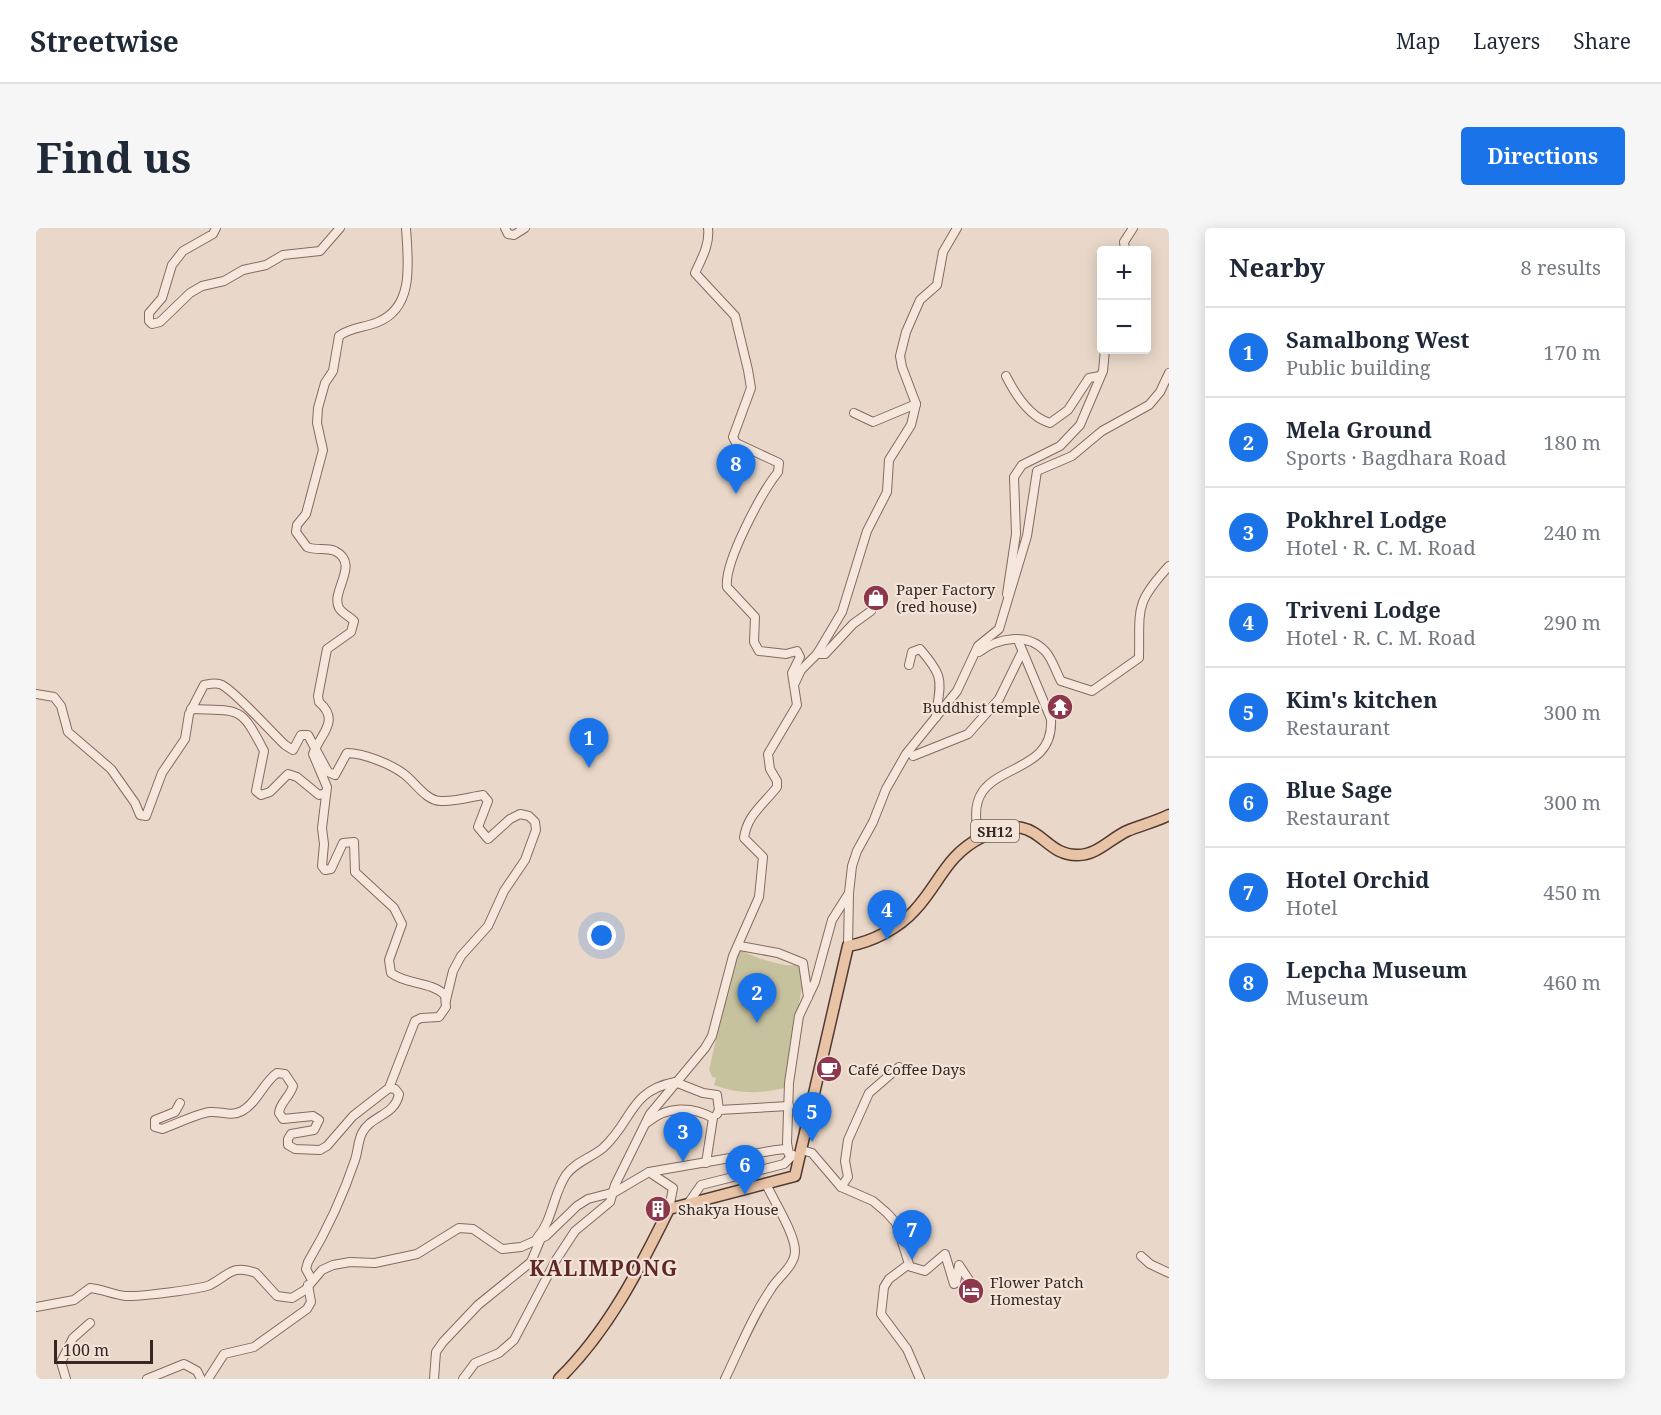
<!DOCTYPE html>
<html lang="en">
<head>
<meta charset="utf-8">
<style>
  body { margin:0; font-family:"Noto Serif",serif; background:#f6f6f7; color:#1f2937 }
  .controls { position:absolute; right:18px; top:18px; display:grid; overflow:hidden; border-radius:6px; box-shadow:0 3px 15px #0003 }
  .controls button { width:54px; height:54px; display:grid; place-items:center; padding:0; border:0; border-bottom:2px solid #e0e1e3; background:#fff; color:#1f2937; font:30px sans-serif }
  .scale { position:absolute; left:18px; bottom:15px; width:99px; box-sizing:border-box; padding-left:6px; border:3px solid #362722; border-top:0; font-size:16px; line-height:21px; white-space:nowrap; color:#362722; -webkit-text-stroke:4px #f2e4d8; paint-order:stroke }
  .you { position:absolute; left:566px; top:708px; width:21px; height:21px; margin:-15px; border:4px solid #fff; border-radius:50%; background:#1a73e8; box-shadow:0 0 0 9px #1a73e833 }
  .badge { display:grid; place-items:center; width:39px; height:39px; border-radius:50%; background:#1a73e8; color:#fff; font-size:20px; font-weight:700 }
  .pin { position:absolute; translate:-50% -50px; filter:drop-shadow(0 2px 3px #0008) }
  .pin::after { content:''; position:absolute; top:32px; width:21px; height:18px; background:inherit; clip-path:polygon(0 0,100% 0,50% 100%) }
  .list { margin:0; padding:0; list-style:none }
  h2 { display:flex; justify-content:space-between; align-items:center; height:78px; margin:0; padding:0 24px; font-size:26px }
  h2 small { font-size:20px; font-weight:400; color:#747a83 }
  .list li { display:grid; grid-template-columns:39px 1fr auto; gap:18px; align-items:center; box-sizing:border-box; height:90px; padding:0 24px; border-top:2px solid #e0e1e3 }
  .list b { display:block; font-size:22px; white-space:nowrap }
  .list p { margin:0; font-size:20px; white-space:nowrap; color:#747a83 }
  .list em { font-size:20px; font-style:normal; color:#747a83 }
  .map { position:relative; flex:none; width:1133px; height:1151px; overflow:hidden; border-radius:6px }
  header { display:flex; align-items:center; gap:36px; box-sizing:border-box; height:84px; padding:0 30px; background:#fff; border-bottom:2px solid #e0e1e3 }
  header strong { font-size:28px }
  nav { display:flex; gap:33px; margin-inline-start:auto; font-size:21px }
  .intro { display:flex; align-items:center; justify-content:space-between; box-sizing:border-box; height:144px; padding:0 36px }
  h1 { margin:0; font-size:42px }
  .button { padding:15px 27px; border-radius:6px; background:#1a73e8; color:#fff; font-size:21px; font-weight:700 }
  main { display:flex; gap:36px; padding:0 36px }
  aside { flex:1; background:#fff; border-radius:6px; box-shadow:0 3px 15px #0003 }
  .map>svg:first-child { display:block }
  .green { fill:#c7c29e }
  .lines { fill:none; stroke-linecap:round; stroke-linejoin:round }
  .minor-casing { stroke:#846a60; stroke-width:10 }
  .major-casing { stroke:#523a33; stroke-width:13 }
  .minor { stroke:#f5e7dc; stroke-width:8 }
  .major { stroke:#e8c3a6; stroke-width:10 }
  .labels { text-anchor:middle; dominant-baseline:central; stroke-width:4.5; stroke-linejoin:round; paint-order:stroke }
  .shield { fill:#f2e4d8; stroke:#6e6059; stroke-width:1.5 }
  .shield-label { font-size:14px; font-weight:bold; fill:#362722 }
  .poi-label { font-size:15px; fill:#362722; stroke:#f2e4d8; text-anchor:start }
  .district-label { font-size:21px; font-weight:bold; letter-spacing:1.5px; fill:#5e2628; stroke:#f2e4d8 }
</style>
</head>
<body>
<header>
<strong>Streetwise</strong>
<nav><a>Map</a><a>Layers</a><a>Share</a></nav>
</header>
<div class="intro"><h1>Find us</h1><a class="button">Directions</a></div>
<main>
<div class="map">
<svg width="1133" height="1151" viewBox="0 0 1133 1151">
  <rect width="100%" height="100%" fill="#e9d8c9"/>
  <path class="green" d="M704 721C712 728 755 742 763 736L768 748 748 860C724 866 702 866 678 857L680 849 677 850 673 842 699 728Z"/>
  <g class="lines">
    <g class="minor-casing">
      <g id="minor">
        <polyline points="180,0 177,6 147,23 136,37 126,70 113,85 113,93 116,96 124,94 154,65 166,58 188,53 207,42 230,37 247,27 284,23 304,0"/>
        <polyline points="469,0 472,6 478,7 489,0"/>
        <polyline points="1089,22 1088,14 1097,0"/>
        <path d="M970 148C979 166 993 189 1014 195L1032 182 1053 150 1064 148"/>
        <polyline points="818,185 837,194 880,176"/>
        <polyline points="971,366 980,306 978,249 986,237 1024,218 1044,197 1067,143 1069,122"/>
        <path d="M943 424C962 410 991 404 1009 423 1016 430 1020 444 1025 453L1056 463 1103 430C1104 380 1098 376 1133 338"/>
        <polyline points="781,426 789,426 817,396 835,383"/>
        <path d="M873 437 876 424 884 421C910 451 904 453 900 489"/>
        <polyline points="758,457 765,442 781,426 806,384 831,303 851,264 853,232 875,197 880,176 866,139 864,128 870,104 884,72 901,57 907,24 921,0"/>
        <path d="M0 466 18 469 25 478 32 504 75 541 99 575 104 587 110 588 126 545 149 511 153 486 168 457C174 456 180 454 186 457 201 465 235 504 249 517L257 522 265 507H272L292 544 299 547 311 525C327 525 355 536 368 546 379 554 390 573 405 573 418 574 434 569 447 567L452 573 442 599 452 611 474 591 484 586 493 588 499 594 500 602 489 632 468 663 452 698 425 728 417 743 410 772"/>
        <path d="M155 481C205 483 204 477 228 523L220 563 225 567 234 564 252 546 261 549 283 567 290 565"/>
        <polyline points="877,528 932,506 963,471 986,424"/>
        <path d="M944 610C919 527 1019 558 1015 491L982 412"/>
        <polyline points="704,718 742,725 767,735 772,769"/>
        <polyline points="812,718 813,665 816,638 821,623 837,594 850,561 870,526 921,463 942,418 963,401 991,308 1001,243 1036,228 1066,203 1113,177 1124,164 1133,145"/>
        <path d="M144 875 139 884 119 892V899L126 901C138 897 162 885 174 884 185 883 195 889 206 883 221 875 227 855 241 845L249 846 257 858C254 869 244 874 243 885L247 891 277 888 283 892 278 902 255 906 252 911V917L259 921 284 922 291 918 317 888 353 860 379 793 385 790 403 789 410 779 409 767C394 753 371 757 355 745L353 732 366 696 358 680 319 644 318 614 307 615 295 641 289 642 286 638 288 616 286 600 291 559 277 526C284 506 305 493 283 474L282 468 291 421 315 404 318 393C314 389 306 385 303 380 294 363 325 336 299 323 290 319 280 323 271 319L260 304 261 297 270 286 287 222 281 195 282 180 289 155 297 143 303 108C315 99 328 100 342 94 379 79 372 33 370 0"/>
        <polyline points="681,886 683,882 753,878"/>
        <path d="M612 894C631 878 656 878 677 890L670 935"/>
        <polyline points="766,922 776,925 805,959 837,973 851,985 860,995 873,1036 853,1051 848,1059 845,1086 871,1121 884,1151"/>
        <polyline points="764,930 753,926 751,915 753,855 763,788 779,754 796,692 813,665"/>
        <polyline points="613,944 740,922 750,921 753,926"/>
        <polyline points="805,959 812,949 809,933 812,912 833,865 863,839"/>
        <polyline points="651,977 665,957 748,936 757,927"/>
        <path d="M501 1010C517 992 517 966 530 947 539 934 555 930 567 920 597 893 593 863 639 854L667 865 681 867 683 882"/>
        <polyline points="1105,1028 1114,1036 1133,1045"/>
        <polyline points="872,1038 889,1043 909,1026 918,1056 920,1055 923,1037 935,1055"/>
        <path d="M276 1052 270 1041 272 1034C291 1002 307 968 319 932 322 923 322 913 326 905 335 887 359 888 363 866L359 861 353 860"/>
        <path d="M0 1079 38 1072 54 1060C66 1061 78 1067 90 1068 102 1069 165 1061 174 1057 193 1047 196 1036 220 1045L241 1068 256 1070 269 1062 286 1042 297 1037 314 1034 339 1035 381 1026 423 1000 437 1001 466 1021 485 1019 510 1008 541 978 552 971 579 964 613 944 637 960 633 981"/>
        <polyline points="30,1151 25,1134 37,1110 54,1095"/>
        <polyline points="111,1151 148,1136 161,1143 165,1151"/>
        <polyline points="172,1151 188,1126 218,1119 271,1081 275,1074 272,1057"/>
        <polyline points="398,1151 400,1124 407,1114 442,1077 495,1034 505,1010"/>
        <path d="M427 1151 439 1135 463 1125 478 1112 520 1032 539 1003 574 974 579 957 614 886 669 820 676 808 697 728 723 669 727 629 708 610C711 587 727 577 741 559V553L734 541 732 526 761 477 756 445 764 429 761 423 750 426 723 423 718 414 719 389 691 359C688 334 726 264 742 244L743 235 700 215 697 209 715 160 712 142 699 88 659 45C666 30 674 16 672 0"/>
        <path d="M689 1151C704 1120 716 1089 735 1061 742 1049 759 1038 759 1023 759 1006 738 973 730 956"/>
      </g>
    </g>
    <g class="major-casing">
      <path id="major" d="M523 1151C572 1103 603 1042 633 981L759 948 812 718C836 714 863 700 879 682 904 655 910 627 946 609 1005 579 1003 628 1042 627 1061 627 1074 611 1091 603 1105 597 1119 594 1133 587"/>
    </g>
    <use href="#minor" class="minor"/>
    <use href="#major" class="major"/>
  </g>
  <defs>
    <g id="shop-disc" transform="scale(1.35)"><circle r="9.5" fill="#8c374c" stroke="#f2e4d8"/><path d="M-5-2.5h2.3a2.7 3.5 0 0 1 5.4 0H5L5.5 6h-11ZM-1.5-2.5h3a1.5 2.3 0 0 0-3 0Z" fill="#fff"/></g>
    <g id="temple-disc" transform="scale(1.35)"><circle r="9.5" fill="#8c374c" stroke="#f2e4d8"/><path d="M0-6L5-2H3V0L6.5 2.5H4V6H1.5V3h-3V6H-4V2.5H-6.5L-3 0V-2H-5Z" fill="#fff"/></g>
    <g id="cafe-disc" transform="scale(1.35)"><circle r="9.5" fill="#8c374c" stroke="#f2e4d8"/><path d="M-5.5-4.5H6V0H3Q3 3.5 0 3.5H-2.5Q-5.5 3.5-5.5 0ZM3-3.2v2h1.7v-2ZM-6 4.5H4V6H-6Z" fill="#fff"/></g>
    <g id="building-disc" transform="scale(1.35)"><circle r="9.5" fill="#8c374c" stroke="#f2e4d8"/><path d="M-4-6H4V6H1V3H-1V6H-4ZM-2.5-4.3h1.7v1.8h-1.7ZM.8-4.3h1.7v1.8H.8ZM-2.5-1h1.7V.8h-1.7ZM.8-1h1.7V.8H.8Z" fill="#fff"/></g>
    <g id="hotel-disc" transform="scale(1.35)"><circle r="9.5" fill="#8c374c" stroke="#f2e4d8"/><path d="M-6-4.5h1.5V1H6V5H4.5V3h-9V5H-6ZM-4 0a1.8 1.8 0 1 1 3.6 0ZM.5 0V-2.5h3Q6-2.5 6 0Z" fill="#fff"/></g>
  </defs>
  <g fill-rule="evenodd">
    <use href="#shop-disc" x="840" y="370"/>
    <use href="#temple-disc" x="1024" y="479"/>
    <use href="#cafe-disc" x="793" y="841"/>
    <use href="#building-disc" x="622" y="981"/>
    <use href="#hotel-disc" x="935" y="1063"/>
  </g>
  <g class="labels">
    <rect class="shield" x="935" y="592" width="48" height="22" rx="4.5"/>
    <g class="shield-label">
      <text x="959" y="603">SH12</text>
    </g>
    <g class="poi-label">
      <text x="860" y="361">Paper Factory<tspan x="860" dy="17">(red house)</tspan></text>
      <text x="1004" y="479" text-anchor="end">Buddhist temple</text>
      <text x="812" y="841">Café Coffee Days</text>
      <text x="642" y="981">Shakya House</text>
      <text x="954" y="1054">Flower Patch<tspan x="954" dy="17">Homestay</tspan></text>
    </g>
    <g class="district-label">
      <text x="568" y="1040">KALIMPONG</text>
    </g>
  </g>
</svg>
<div class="controls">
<button>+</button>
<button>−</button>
</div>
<div class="scale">100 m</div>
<div class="you"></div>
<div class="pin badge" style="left:553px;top:540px">1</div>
<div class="pin badge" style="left:721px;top:795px">2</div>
<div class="pin badge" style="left:647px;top:934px">3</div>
<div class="pin badge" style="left:851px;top:712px">4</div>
<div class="pin badge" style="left:776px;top:914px">5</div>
<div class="pin badge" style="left:709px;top:967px">6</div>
<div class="pin badge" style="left:876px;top:1032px">7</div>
<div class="pin badge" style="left:700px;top:266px">8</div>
</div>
<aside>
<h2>Nearby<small>8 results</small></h2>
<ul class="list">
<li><span class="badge">1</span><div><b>Samalbong West</b><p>Public building</p></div><em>170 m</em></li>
<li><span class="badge">2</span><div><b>Mela Ground</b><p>Sports · Bagdhara Road</p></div><em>180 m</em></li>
<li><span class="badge">3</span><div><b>Pokhrel Lodge</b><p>Hotel · R. C. M. Road</p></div><em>240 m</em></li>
<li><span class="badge">4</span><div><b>Triveni Lodge</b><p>Hotel · R. C. M. Road</p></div><em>290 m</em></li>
<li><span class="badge">5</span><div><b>Kim's kitchen</b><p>Restaurant</p></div><em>300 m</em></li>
<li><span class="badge">6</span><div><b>Blue Sage</b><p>Restaurant</p></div><em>300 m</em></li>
<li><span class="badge">7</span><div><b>Hotel Orchid</b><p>Hotel</p></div><em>450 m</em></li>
<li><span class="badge">8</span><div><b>Lepcha Museum</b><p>Museum</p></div><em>460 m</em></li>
</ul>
</aside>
</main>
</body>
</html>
